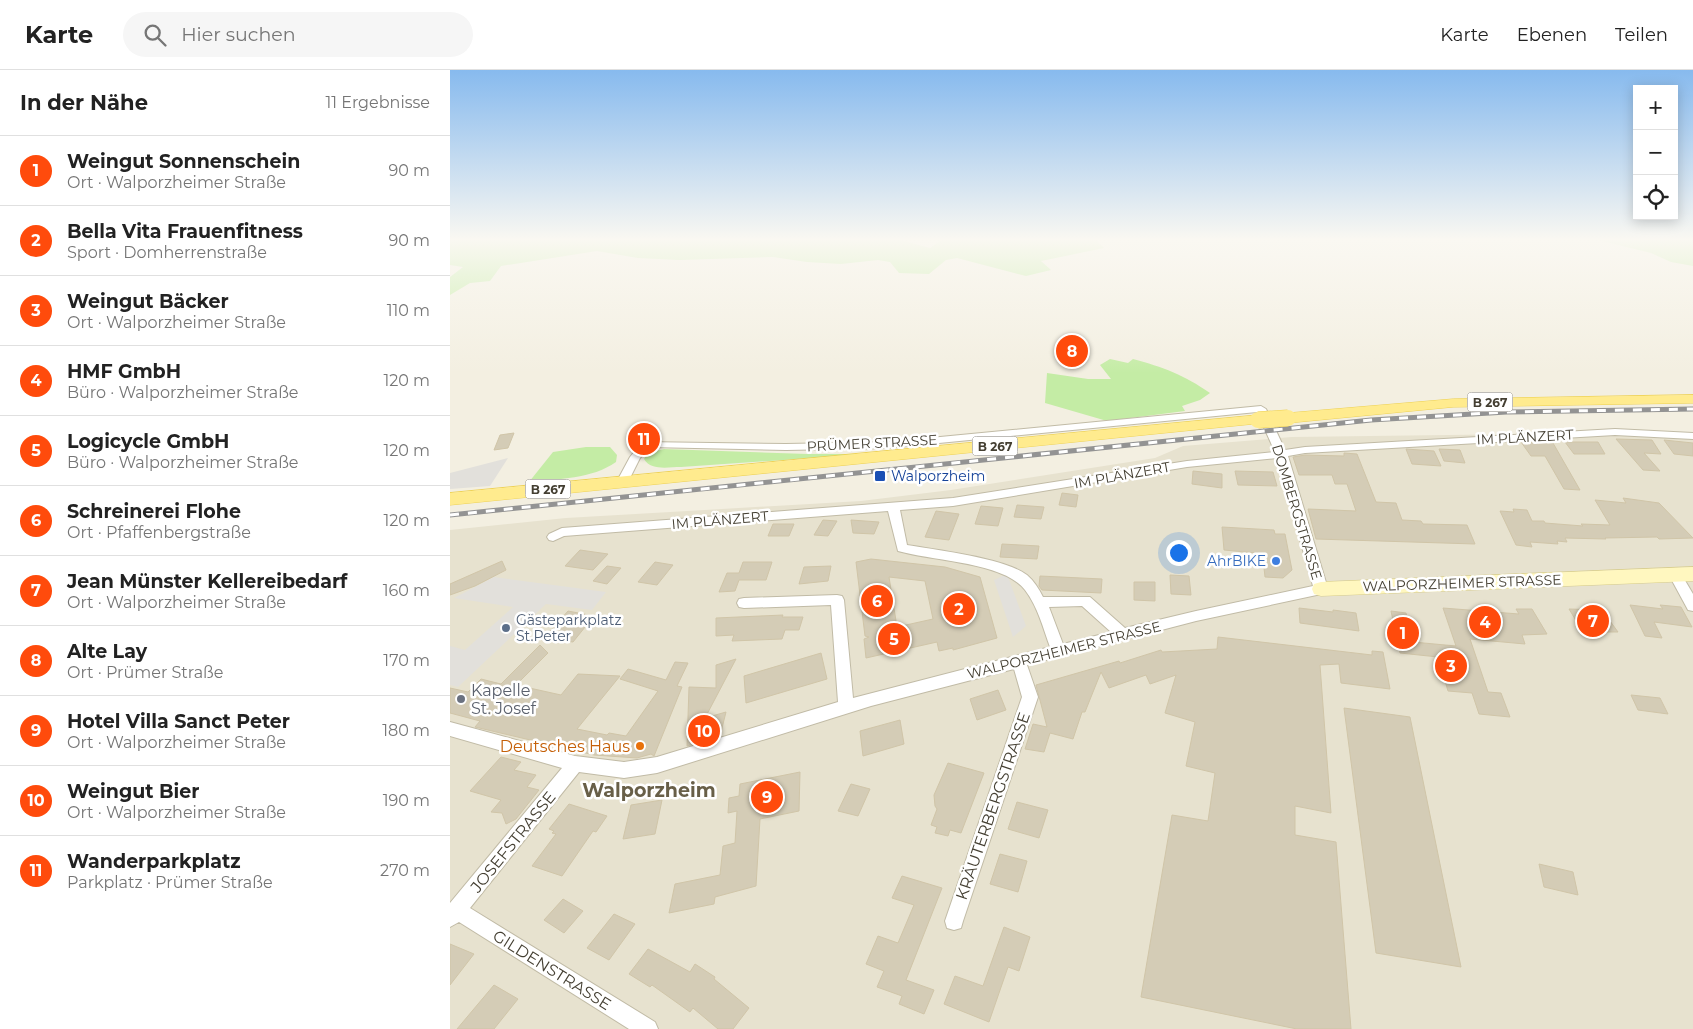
<!DOCTYPE html>
<html lang="de">
<head>
<meta charset="utf-8">
<style>
  body { margin:0; font-family:Montserrat,sans-serif; background:#f6f6f6; color:#222 }
  .controls { position:absolute; right:15px; top:15px; display:grid; overflow:hidden; border-radius:0px; box-shadow:0 2px 12px #0003 }
  .controls button { width:45px; height:45px; display:grid; place-items:center; padding:0; border:0; border-bottom:1px solid #e0e0e0; background:#fff; color:#222; font:25px sans-serif }
  .you { position:absolute; left:728px; top:482px; width:18px; height:18px; margin:-12px; border:4px solid #fff; border-radius:50%; background:#1a73e8; box-shadow:0 0 0 8px #1a73e833 }
  .badge { display:grid; place-items:center; width:32px; height:32px; border-radius:50%; background:#ff4b0c; color:#fff; font-size:16px; font-weight:700 }
  .pin { position:absolute; translate:-50% -50%; border:2px solid #fff; box-shadow:0 1px 5px #0006 }
  .list { margin:0; padding:0; list-style:none }
  h2 { display:flex; justify-content:space-between; align-items:center; height:65px; margin:0; padding:0 20px; font-size:21px }
  h2 small { font-size:16px; font-weight:400; color:#767676 }
  .list li { display:grid; grid-template-columns:32px 1fr auto; gap:15px; align-items:center; box-sizing:border-box; height:70px; padding:0 20px; border-top:1px solid #e0e0e0 }
  .list b { display:block; font-size:19px; white-space:nowrap }
  .list p { margin:0; font-size:16px; white-space:nowrap; color:#767676 }
  .list em { font-size:16px; font-style:normal; color:#767676 }
  .icon { flex:none; width:28px; height:28px; fill:none; stroke:currentColor; stroke-width:2; stroke-linecap:round; stroke-linejoin:round }
  .map { position:relative; flex:none; width:1243px; height:959px; overflow:hidden }
  header { display:flex; align-items:center; gap:30px; box-sizing:border-box; height:70px; padding:0 25px; background:#fff; border-bottom:1px solid #e0e0e0 }
  header strong { font-size:24px }
  nav { display:flex; gap:28px; margin-inline-start:auto; font-size:18px }
  .search { width:350px; height:45px; background:#f6f6f6; display:flex; align-items:center; gap:12px; box-sizing:border-box; padding:0 18px; border-radius:28px; color:#767676; font-size:19px }
  main { display:flex }
  aside { flex:1; background:#fff }
  .map>svg:first-child { display:block }
  .residential { fill:#e7e2cf }
  .green { fill:#c4eca5 }
  .parking { fill:#e2e0db }
  .building { fill:#d4ccb6; stroke:#d0c5a8; fill-rule:evenodd }
  .lines { fill:none; stroke-linecap:round; stroke-linejoin:round }
  .street-casing { stroke:#c1bba6; stroke-width:2 }
  .secondary-casing { stroke:#d7cc8c; stroke-width:1 }
  .primary-casing { stroke:#eed153; stroke-width:1 }
  .street { fill:#fff; fill-rule:evenodd }
  .secondary { fill:#fff7bf; fill-rule:evenodd }
  .primary { fill:#ffeb8e; fill-rule:evenodd }
  .rail-casing { stroke:#939393; stroke-width:5 }
  .rail { stroke:#fff; stroke-width:3; stroke-dasharray:9; stroke-linecap:butt }
  .primary-bridge-casing { stroke:#eed153; stroke-width:17; stroke-linecap:butt }
  .primary-bridge { stroke:#ffeb8e; stroke-width:16 }
  .transit-dot { fill:#1a4fb4; stroke:#fff; stroke-width:2 }
  .shop-dot { fill:#3f7fe0; stroke:#fff; stroke-width:2 }
  .service-dot { fill:#5c6f8a; stroke:#fff; stroke-width:2 }
  .worship-dot { fill:#6b7280; stroke:#fff; stroke-width:2 }
  .food-dot { fill:#e8710a; stroke:#fff; stroke-width:2 }
  .labels { text-anchor:middle; dominant-baseline:central; stroke-width:5; stroke-linejoin:round; paint-order:stroke }
  .shield { fill:#fff; stroke:#7c7970; stroke-width:1 }
  .shield-label { font-size:12px; font-weight:bold; fill:#443f32 }
  .street-label { font-size:14px; fill:#443f32; stroke:#fff }
  .transit-label { font-size:14px; fill:#164399; stroke:#fff; text-anchor:start }
  .shop-label { font-size:14px; fill:#366cbe; stroke:#fff; text-anchor:end }
  .service-label { font-size:14px; fill:#4e5e75; stroke:#fff; text-anchor:start }
  .near-worship-label { font-size:16px; fill:#5b616d; stroke:#fff; text-anchor:start }
  .near-food-label { font-size:16px; fill:#c56008; stroke:#fff; text-anchor:end }
  .near-street-label { font-size:16px; fill:#443f32; stroke:#fff }
  .near-quarter-label { font-size:19px; font-weight:bold; fill:#685f48; stroke:#fff }
</style>
</head>
<body>
<header>
<strong>Karte</strong>
<div class="search"><svg class="icon" aria-label="search" viewBox="0 0 24 24"><circle cx="10" cy="10" r="6"/><path d="M15 15l6 6"/></svg>Hier suchen</div>
<nav><a>Karte</a><a>Ebenen</a><a>Teilen</a></nav>
</header>
<main>
<aside>
<h2>In der Nähe<small>11 Ergebnisse</small></h2>
<ul class="list">
<li><span class="badge">1</span><div><b>Weingut Sonnenschein</b><p>Ort · Walporzheimer Straße</p></div><em>90 m</em></li>
<li><span class="badge">2</span><div><b>Bella Vita Frauenfitness</b><p>Sport · Domherrenstraße</p></div><em>90 m</em></li>
<li><span class="badge">3</span><div><b>Weingut Bäcker</b><p>Ort · Walporzheimer Straße</p></div><em>110 m</em></li>
<li><span class="badge">4</span><div><b>HMF GmbH</b><p>Büro · Walporzheimer Straße</p></div><em>120 m</em></li>
<li><span class="badge">5</span><div><b>Logicycle GmbH</b><p>Büro · Walporzheimer Straße</p></div><em>120 m</em></li>
<li><span class="badge">6</span><div><b>Schreinerei Flohe</b><p>Ort · Pfaffenbergstraße</p></div><em>120 m</em></li>
<li><span class="badge">7</span><div><b>Jean Münster Kellereibedarf</b><p>Ort · Walporzheimer Straße</p></div><em>160 m</em></li>
<li><span class="badge">8</span><div><b>Alte Lay</b><p>Ort · Prümer Straße</p></div><em>170 m</em></li>
<li><span class="badge">9</span><div><b>Hotel Villa Sanct Peter</b><p>Ort · Walporzheimer Straße</p></div><em>180 m</em></li>
<li><span class="badge">10</span><div><b>Weingut Bier</b><p>Ort · Walporzheimer Straße</p></div><em>190 m</em></li>
<li><span class="badge">11</span><div><b>Wanderparkplatz</b><p>Parkplatz · Prümer Straße</p></div><em>270 m</em></li>
</ul>
</aside>
<div class="map">
<svg width="1243" height="959" viewBox="0 0 1243 959">
  <rect width="100%" height="100%" fill="#f3efe1"/>
  <polygon class="residential" points="1243,362 1243,959 0,959 0,460 116,448 411,431 501,420 705,388 733,376 842,367"/>
  <g class="green">
    <polygon points="0,169 447,169 480,178 493,169 645,169 654,178 591,191 601,200 576,206 507,188 496,190 479,204 449,203 440,192 428,190 391,194 357,192 323,187 230,190 188,188 147,181 51,196 40,211 20,213 0,225 0,207 13,197 0,195"/>
    <polygon points="1144,169 1243,169 1243,196 1221,192 1201,183"/>
    <path d="M660 289 678 293 683 289C713 297 734 305 760 323L750 330 732 336 735 341 657 351 595 333 597 303 638 309H661L650 295Z"/>
    <path d="M136 377H160L167 385 166 392C142 409 108 409 79 412L103 382Z"/>
    <path d="M214 379 358 384H420L231 397C218 397 201 401 194 389L198 383Z"/>
  </g>
  <g class="parking">
    <polygon points="58,388 40,416 0,419 0,403"/>
    <polygon points="557,504 576,556 563,567 544,510"/>
    <polygon points="44,507 156,522 142,540 96,534 8,617 0,615 0,576 15,580 63,537 4,528"/>
  </g>
  <g class="building">
    <polygon points="64,363 58,378 44,380 50,365"/>
    <polygon points="1166,369 1202,370 1211,384 1194,383 1210,401 1193,400"/>
    <polygon points="1214,370 1243,373 1243,386 1224,384"/>
    <polygon points="1071,372 1103,373 1130,420 1114,419 1095,386 1081,386"/>
    <polygon points="1115,372 1148,372 1155,384 1124,384"/>
    <polygon points="956,379 984,381 991,396 962,394"/>
    <polygon points="989,379 1010,380 1015,393 994,391"/>
    <polygon points="894,383 907,384 926,432 946,433 952,450 971,451 973,454 1017,455 1025,474 866,469 858,439 906,441 897,414 885,414 882,405 849,405 843,387 855,385 894,386"/>
    <polygon points="743,401 772,404 772,418 742,414"/>
    <polygon points="785,401 823,402 827,416 788,415"/>
    <polygon points="612,423 628,425 626,437 609,435"/>
    <polygon points="1173,428 1209,433 1243,468 1209,469 1207,467 1155,468 1156,469 1115,468 1117,472 1107,471 1108,474 1080,472 1082,477 1066,475 1050,441 1064,442 1063,439 1077,440 1082,451 1094,451 1095,453 1133,456 1131,454 1160,455 1145,430 1176,433"/>
    <polygon points="567,435 594,437 591,449 564,447"/>
    <polygon points="531,436 553,438 548,456 525,454"/>
    <polygon points="486,441 509,444 499,470 475,467"/>
    <polygon points="373,450 387,451 378,466 364,465"/>
    <polygon points="401,450 429,452 424,464 403,463"/>
    <polygon points="323,454 344,454 339,466 318,466"/>
    <polygon points="772,457 824,460 825,464 835,464 842,500 833,508 815,507 814,498 809,498 806,483 774,480"/>
    <polygon points="552,474 589,476 587,489 550,487"/>
    <polygon points="130,480 158,484 143,500 115,496"/>
    <path d="M421 489 495 497 530 507 547 568 503 580V578L489 581 487 572 416 588 414 569 419 567 415 566 406 492ZM439 507 475 511 483 549 447 557Z"/>
    <polygon points="52,491 56,500 25,516 0,525 0,514"/>
    <polygon points="205,492 223,495 207,515 188,512"/>
    <polygon points="293,492 322,492 316,510 289,510 285,521 269,522 277,503 289,503"/>
    <polygon points="157,496 171,498 157,514 143,511"/>
    <polygon points="381,496 378,511 349,514 354,497"/>
    <polygon points="720,505 739,506 741,525 721,524"/>
    <polygon points="590,506 652,509 651,523 592,520 589,516"/>
    <polygon points="684,512 705,512 705,531 684,530"/>
    <polygon points="1180,535 1213,539 1210,535 1231,537 1242,557 1204,552 1212,568 1195,566"/>
    <polygon points="849,538 883,542 883,540 906,543 909,561 850,553"/>
    <polygon points="993,538 1069,544 1066,539 1082,539 1097,564 1072,565 1075,574 1020,569 1038,622 1051,623 1060,647 1029,644 1022,623 998,621 988,587 950,583 941,541 956,543 963,572 1006,576"/>
    <polygon points="1119,539 1152,540 1168,562 1133,562"/>
    <polygon points="118,541 144,546 123,572 94,568"/>
    <polygon points="333,545 332,547 353,547 349,560 335,560 332,569 282,571 284,565 266,566 266,548"/>
    <polygon points="768,567 922,585 922,581 933,582 940,619 891,613 889,594 870,595 881,743 845,736 845,765 886,772 901,959 847,959 691,927 722,745 758,751 765,703 736,696 745,652 715,643 726,605 700,614 696,605 659,618 651,602 635,642 632,642 623,669 600,663 594,682 575,679 583,654 597,657 586,615 669,591 670,593 711,580 712,582 767,579"/>
    <polygon points="90,575 98,583 66,615 111,625 128,604 170,606 127,659 157,665 159,663 176,666 208,621 170,609 178,599 216,610 225,592 238,593 227,616 232,617 204,686 201,684 187,688 144,685 25,657 30,651 0,643 0,618 18,622 31,609 51,614"/>
    <polygon points="371,583 377,609 296,633 294,606"/>
    <polygon points="286,589 255,648 276,642 270,666 237,676 239,617 266,618 266,595"/>
    <polygon points="548,620 556,640 527,650 520,629"/>
    <polygon points="1181,625 1210,628 1218,644 1188,640"/>
    <polygon points="894,638 960,647 1011,897 926,883"/>
    <polygon points="450,650 454,674 413,686 410,661"/>
    <polygon points="51,687 71,692 64,700 86,705 77,717 89,720 66,749 56,754 52,743 41,742 51,730 20,721"/>
    <polygon points="498,693 534,703 511,763 500,760 498,766 485,763 487,757 481,755 487,739 485,736 484,725"/>
    <polygon points="350,702 349,741 310,749 306,816 265,827 264,834 219,843 225,814 270,805 273,776 285,773 287,741 278,743 279,728 289,726 290,714"/>
    <polygon points="401,714 420,719 408,746 388,741"/>
    <polygon points="212,730 205,764 173,769 181,735"/>
    <polygon points="567,732 598,740 589,768 558,759"/>
    <polygon points="119,734 157,746 146,762 143,761 112,806 82,796 106,764 102,763 104,761 99,759"/>
    <polygon points="550,784 577,791 568,822 540,814"/>
    <polygon points="1089,794 1123,802 1128,825 1094,817"/>
    <polygon points="452,806 492,818 456,910 484,920 474,944 449,934 452,926 427,917 434,901 416,894 428,866 448,873 464,835 442,828"/>
    <polygon points="113,829 133,841 114,863 94,850"/>
    <polygon points="164,844 185,854 159,890 137,878"/>
    <polygon points="554,857 580,867 569,901 558,897 539,952 494,934 505,906 533,916"/>
    <polygon points="0,874 24,884 0,915"/>
    <polygon points="198,879 240,902 245,894 265,907 264,909 299,938 283,959 268,959 243,938 240,942 202,915 200,917 179,904"/>
    <polygon points="44,915 68,929 44,959 7,959"/>
  </g>
  <g class="lines">
    <g class="street-casing">
      <g id="street">
        <path d="M811 336 816 339 835 380 855 377 1165 359 1243 363V369L1165 365 855 383 838 386 878 519 876 523 746 551 577 595 588 627 513 851 511 858 504 860 497 858 495 851 572 627 564 599 421 636 207 703 174 708 129 702 20 838 205 952 208 959H179L9 852 0 857V833L112 698 0 666V652L125 686 174 692 207 687 388 632 381 535 294 538 289 537 287 533 289 529 294 528 387 525 392 526 394 530 403 628 600 577C593 558 588 537 575 520 554 492 482 491 448 481L438 441 114 466 103 471 99 470 97 467 99 464 112 458 503 428 737 391 825 382 807 342 438 378 336 380 199 377 190 388 176 416H168L166 413 180 387 192 372 336 374 438 372ZM827 388 863 516 746 541 675 558 640 527H593C589 519 584 511 577 505 555 488 486 480 457 475L450 440 503 436 737 397ZM632 536 661 562 613 574 599 537Z"/>
        <polygon points="1225,500 1230,502 1243,524 1243,541 1238,540 1219,505 1220,502"/>
      </g>
    </g>
    <g class="secondary-casing">
      <polygon id="secondary" points="1243,497 1243,511 871,526 864,524 862,519 864,514 871,512"/>
    </g>
    <g class="primary-casing">
      <g id="primary">
        <polygon points="1243,325 1243,333 1003,337 838,353 833,351 830,348 833,345 838,343 1003,329"/>
        <polygon points="808,345 813,347 816,350 813,353 0,435 0,423"/>
      </g>
    </g>
    <use href="#street" class="street"/>
    <use href="#secondary" class="secondary"/>
    <use href="#primary" class="primary"/>
    <g class="rail-casing">
      <polyline id="rail" points="0,445 921,350 1057,342 1243,339"/>
    </g>
    <use href="#rail" class="rail"/>
    <g class="primary-bridge-casing">
      <polyline id="primary-bridge" points="808,350 838,348"/>
    </g>
    <use href="#primary-bridge" class="primary-bridge"/>
  </g>
  <linearGradient id="sky" x2="0" y2="1"><stop stop-color="#87baee"/><stop offset="0.56" stop-color="#faf8f2"/><stop offset="1" stop-color="#faf8f2" stop-opacity="0"/></linearGradient>
  <rect width="1243" height="303" fill="url(#sky)"/>
  <rect class="transit-dot" x="424" y="400" width="12" height="12" rx="2.5"/>
  <circle class="shop-dot" cx="826" cy="491" r="5"/>
  <circle class="service-dot" cx="56" cy="558" r="5"/>
  <circle class="worship-dot" cx="11" cy="629" r="5"/>
  <circle class="food-dot" cx="190" cy="676" r="5"/>
  <g class="labels">
    <g class="shield">
      <rect x="1017.5" y="322.5" width="45" height="19" rx="4"/>
      <rect x="522.5" y="366.5" width="45" height="19" rx="4"/>
      <rect x="75.5" y="409.5" width="45" height="19" rx="4"/>
    </g>
    <g class="shield-label">
      <text x="1040" y="332">B 267</text>
      <text x="545" y="376">B 267</text>
      <text x="98" y="419">B 267</text>
    </g>
    <g class="street-label">
      <text transform="translate(1075 367) rotate(-3)">IM PLÄNZERT</text>
      <text transform="translate(422 373) rotate(-3)">PRÜMER STRASSE</text>
      <text transform="translate(672 405) rotate(-10)">IM PLÄNZERT</text>
      <text transform="translate(847 442) rotate(73)">DOMBERGSTRASSE</text>
      <text transform="translate(270 450) rotate(-5)">IM PLÄNZERT</text>
      <text transform="translate(1012 513) rotate(-2)">WALPORZHEIMER STRASSE</text>
      <text transform="translate(614 580) rotate(-14)">WALPORZHEIMER STRASSE</text>
    </g>
    <g class="transit-label">
      <text x="441" y="406">Walporzheim</text>
    </g>
    <g class="shop-label">
      <text x="816" y="491">AhrBIKE</text>
    </g>
    <g class="service-label">
      <text x="66" y="550">Gästeparkplatz<tspan x="66" dy="16">St.Peter</tspan></text>
    </g>
    <g class="near-worship-label">
      <text x="21" y="620">Kapelle<tspan x="21" dy="18">St. Josef</tspan></text>
    </g>
    <g class="near-food-label">
      <text x="180" y="676">Deutsches Haus</text>
    </g>
    <g class="near-street-label">
      <text transform="translate(543 736) rotate(-71)">KRÄUTERBERGSTRASSE</text>
      <text transform="translate(63 772) rotate(-51)">JOSEFSTRASSE</text>
      <text transform="translate(102 900) rotate(32)">GILDENSTRASSE</text>
    </g>
    <g class="near-quarter-label">
      <text x="199" y="720">Walporzheim</text>
    </g>
  </g>
</svg>
<div class="controls">
<button>+</button>
<button>−</button>
<button><svg class="icon" aria-label="locate" viewBox="0 0 24 24"><circle cx="12" cy="12" r="6"/><path d="M12 2v4M12 18v4M2 12h4M18 12h4"/></svg></button>
</div>
<div class="you"></div>
<div class="pin badge" style="left:953px;top:563px">1</div>
<div class="pin badge" style="left:509px;top:539px">2</div>
<div class="pin badge" style="left:1001px;top:596px">3</div>
<div class="pin badge" style="left:1035px;top:552px">4</div>
<div class="pin badge" style="left:444px;top:569px">5</div>
<div class="pin badge" style="left:427px;top:531px">6</div>
<div class="pin badge" style="left:1143px;top:551px">7</div>
<div class="pin badge" style="left:622px;top:281px">8</div>
<div class="pin badge" style="left:317px;top:727px">9</div>
<div class="pin badge" style="left:254px;top:661px">10</div>
<div class="pin badge" style="left:194px;top:369px">11</div>
</div>
</main>
</body>
</html>
